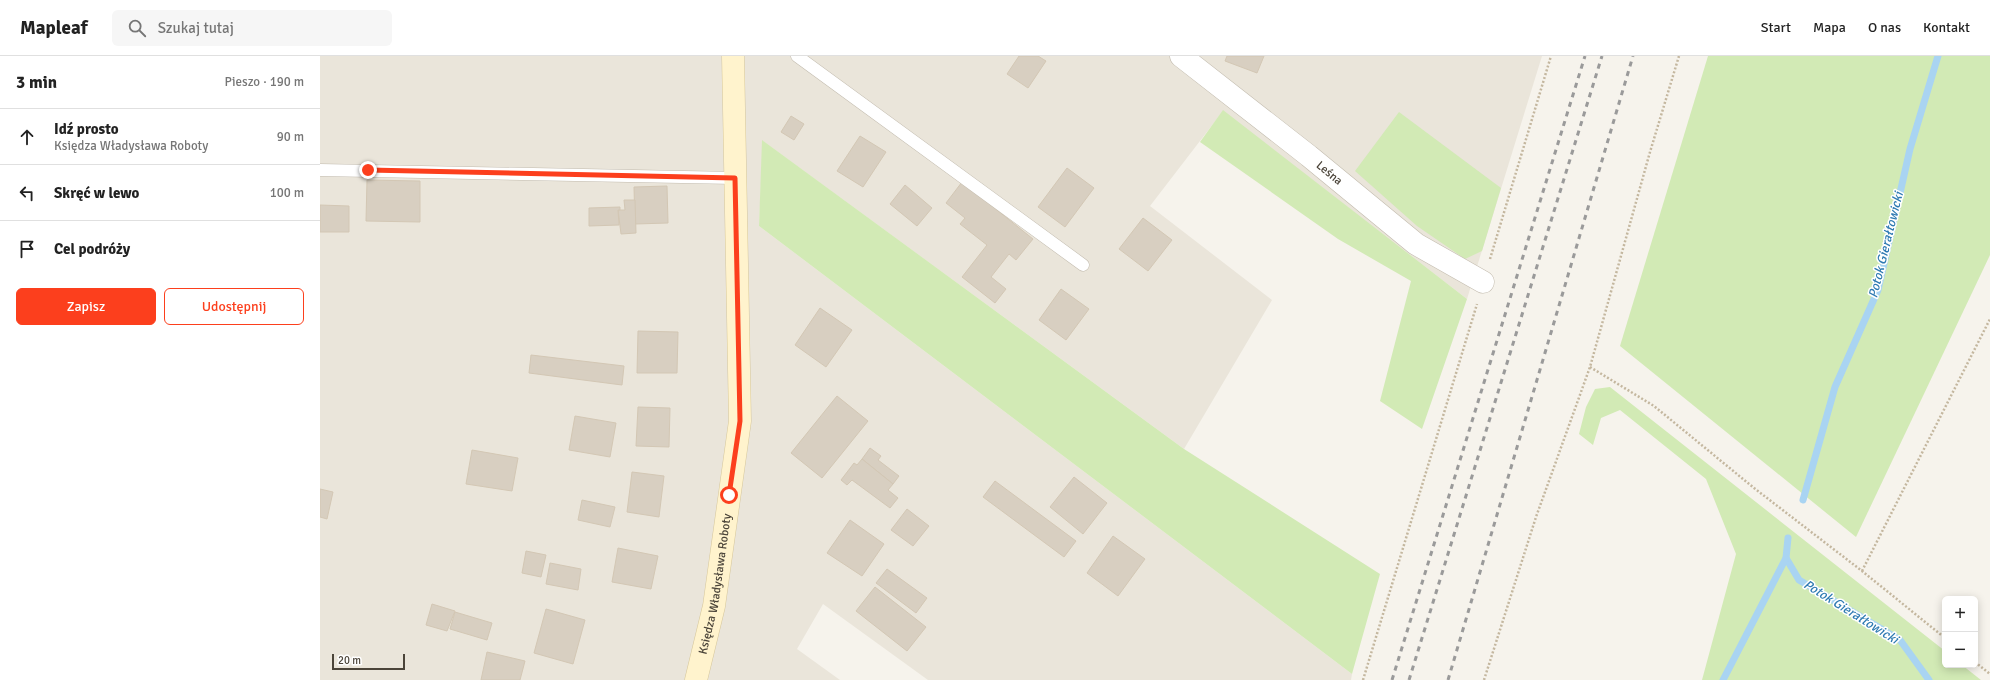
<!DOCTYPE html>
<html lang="pl">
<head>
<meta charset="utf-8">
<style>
  body { margin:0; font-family:Signika,sans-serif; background:#f6f6f6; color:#222 }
  .controls { position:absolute; right:12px; bottom:12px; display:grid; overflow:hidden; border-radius:6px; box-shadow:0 2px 10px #0003 }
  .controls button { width:36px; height:36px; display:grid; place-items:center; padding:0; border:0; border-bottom:1px solid #e0e0e0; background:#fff; color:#222; font:20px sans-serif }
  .scale { position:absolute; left:12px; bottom:10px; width:73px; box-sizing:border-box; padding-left:4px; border:2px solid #4b4439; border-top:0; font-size:11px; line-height:14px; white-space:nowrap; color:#4b4439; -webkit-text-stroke:3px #fff; paint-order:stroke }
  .stop { position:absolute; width:12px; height:12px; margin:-9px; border:3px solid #fc3f1d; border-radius:50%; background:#fff }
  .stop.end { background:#fc3f1d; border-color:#fff; box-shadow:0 1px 4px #0008 }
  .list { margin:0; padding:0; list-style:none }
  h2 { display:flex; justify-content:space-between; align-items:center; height:52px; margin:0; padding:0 16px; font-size:17px }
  h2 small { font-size:13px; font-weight:400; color:#767676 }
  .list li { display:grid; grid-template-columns:26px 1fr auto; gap:12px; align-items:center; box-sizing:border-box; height:56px; padding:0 16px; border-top:1px solid #e0e0e0 }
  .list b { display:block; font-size:15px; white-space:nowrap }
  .list p { margin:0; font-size:13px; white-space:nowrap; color:#767676 }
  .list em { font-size:13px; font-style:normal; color:#767676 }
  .actions { display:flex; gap:8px; padding:12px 16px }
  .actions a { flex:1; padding:9px 0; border:1px solid #fc3f1d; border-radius:6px; text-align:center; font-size:14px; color:#fc3f1d }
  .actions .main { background:#fc3f1d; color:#fff }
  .icon { flex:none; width:22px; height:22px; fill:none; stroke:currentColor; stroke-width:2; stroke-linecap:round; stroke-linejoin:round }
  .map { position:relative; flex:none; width:1670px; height:624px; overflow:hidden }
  header { display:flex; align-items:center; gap:24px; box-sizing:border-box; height:56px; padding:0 20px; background:#fff; border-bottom:1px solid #e0e0e0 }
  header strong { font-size:19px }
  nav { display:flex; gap:22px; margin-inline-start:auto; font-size:14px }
  .search { width:280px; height:36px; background:#f6f6f6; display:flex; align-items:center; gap:10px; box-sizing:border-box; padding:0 14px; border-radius:6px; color:#767676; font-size:15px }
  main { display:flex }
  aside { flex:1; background:#fff }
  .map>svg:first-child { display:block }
  .residential { fill:#eae5da }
  .green { fill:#d2eab5 }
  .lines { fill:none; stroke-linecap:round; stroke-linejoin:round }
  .stream { stroke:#a9d4f2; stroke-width:7 }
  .building { fill:#d8cfc1; stroke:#d3c7b4 }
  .service-casing { stroke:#c2bbae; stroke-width:13 }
  .minor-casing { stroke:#c2bbae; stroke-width:23 }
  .secondary-casing { stroke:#d6c79b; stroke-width:23 }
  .path { stroke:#c4b79f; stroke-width:2.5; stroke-dasharray:2 2; stroke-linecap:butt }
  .service { stroke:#fff; stroke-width:12 }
  .minor { stroke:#fff; stroke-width:22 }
  .secondary { stroke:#fff3cd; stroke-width:22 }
  .rail { stroke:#9a9a9a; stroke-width:3; stroke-dasharray:5 5; stroke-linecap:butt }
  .route { stroke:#fc3f1d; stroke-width:5 }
  .labels { text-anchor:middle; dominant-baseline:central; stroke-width:3; stroke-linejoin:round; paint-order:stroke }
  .street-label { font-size:12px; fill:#4b4439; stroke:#fff }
  .water-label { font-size:13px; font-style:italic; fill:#2e7ab2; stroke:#fff }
</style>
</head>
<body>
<header>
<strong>Mapleaf</strong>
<div class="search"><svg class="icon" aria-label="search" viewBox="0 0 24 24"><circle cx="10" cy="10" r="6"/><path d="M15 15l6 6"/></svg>Szukaj tutaj</div>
<nav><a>Start</a><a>Mapa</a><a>O nas</a><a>Kontakt</a></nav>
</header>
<main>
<aside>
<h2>3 min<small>Pieszo · 190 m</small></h2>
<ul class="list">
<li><svg class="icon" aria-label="ahead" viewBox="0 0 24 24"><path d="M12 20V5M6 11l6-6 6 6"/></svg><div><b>Idź prosto</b><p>Księdza Władysława Roboty</p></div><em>90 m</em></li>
<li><svg class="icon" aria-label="left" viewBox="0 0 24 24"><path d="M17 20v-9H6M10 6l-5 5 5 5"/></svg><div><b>Skręć w lewo</b></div><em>100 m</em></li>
<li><svg class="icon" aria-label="arrive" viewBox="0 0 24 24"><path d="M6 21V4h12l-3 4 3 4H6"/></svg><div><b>Cel podróży</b></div></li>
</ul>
<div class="actions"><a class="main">Zapisz</a><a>Udostępnij</a></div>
</aside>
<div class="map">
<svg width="1670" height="624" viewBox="0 0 1670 624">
  <rect width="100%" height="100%" fill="#f6f3ec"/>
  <polygon class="residential" points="0,0 1222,0 1147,243 903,55 830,150 952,244 864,393 443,85 439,170 1032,618 1031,624 608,624 503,548 477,593 520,624 0,624"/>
  <g class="green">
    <polygon points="1388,0 1670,0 1670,199 1536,481 1300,290"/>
    <polygon points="903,54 1147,243 1102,373 1060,345 1091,225 1018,183 880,86"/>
    <polygon points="1079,56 1181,132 1162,195 1145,203 1097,170 1035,115"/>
    <polygon points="442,84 864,393 1060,518 1032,618 439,170"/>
    <polygon points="1290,331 1625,595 1625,609 1642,609 1661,624 1382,624 1416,498 1386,423 1300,354 1281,362 1273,389 1259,378 1266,351 1275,333"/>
  </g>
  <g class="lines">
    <g class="stream">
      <polyline points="1483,444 1515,331 1558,234 1590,93 1618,0"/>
      <polyline points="1468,482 1466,502 1479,524 1580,584 1609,624"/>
      <polyline points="1403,624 1466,502"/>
    </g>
  </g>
  <g class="building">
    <polygon points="699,0 718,0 726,5 708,32 687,18"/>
    <polygon points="907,0 944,0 937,17 905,5"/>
    <polygon points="471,60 484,68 474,84 461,76"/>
    <polygon points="540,80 566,96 543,131 517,115"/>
    <polygon points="747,112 774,132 745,171 718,151"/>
    <polygon points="47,124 100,125 100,166 46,165"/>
    <polygon points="642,126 713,183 696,204 689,198 671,221 686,233 675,247 642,221 667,189 640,168 645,162 626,147"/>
    <polygon points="585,129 612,152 597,170 570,148"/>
    <polygon points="347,130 348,167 315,168 314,131"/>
    <polygon points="304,144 315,144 316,177 301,178 298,154 305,154"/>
    <polygon points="0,149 29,150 29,176 0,176"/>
    <polygon points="300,151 300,154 298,154 299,169 269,170 269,152"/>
    <polygon points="823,162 852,184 828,215 799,193"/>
    <polygon points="741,233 769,253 746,284 719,264"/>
    <polygon points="500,252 532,274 506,311 475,289"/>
    <polygon points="318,275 358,276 357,317 317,317"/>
    <polygon points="211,299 304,310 302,329 209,317"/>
    <polygon points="517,340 548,365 502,422 471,397"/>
    <polygon points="318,351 350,352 349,391 316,390"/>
    <polygon points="255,360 296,367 290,401 249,394"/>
    <polygon points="550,392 561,400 558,404 579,420 573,428 542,403"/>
    <polygon points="152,394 198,402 192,435 146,428"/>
    <polygon points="542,403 573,428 568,434 578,442 570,452 532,424 527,429 521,424 534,407 537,409"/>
    <polygon points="312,416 344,420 339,461 307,456"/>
    <polygon points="754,421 787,447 763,478 730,451"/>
    <polygon points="675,425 756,485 744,501 663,441"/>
    <polygon points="0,433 13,436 7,463 0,461"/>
    <polygon points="262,444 295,451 290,471 258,464"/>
    <polygon points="587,453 609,470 593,490 571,474"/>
    <polygon points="530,464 564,488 542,520 507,497"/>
    <polygon points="793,480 825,503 798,540 767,517"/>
    <polygon points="298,492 338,500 331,533 292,526"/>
    <polygon points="206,495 226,499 221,521 202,517"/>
    <polygon points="230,507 261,513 258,534 226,528"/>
    <polygon points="567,513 607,542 596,557 556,527"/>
    <polygon points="555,531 606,571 587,595 536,555"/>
    <polygon points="112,548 135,555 127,575 106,569"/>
    <polygon points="226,553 265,564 253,608 214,597"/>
    <polygon points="135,556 172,567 167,584 130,573"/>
    <polygon points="167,596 205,605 200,624 161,624"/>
  </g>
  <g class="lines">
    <g class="service-casing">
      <g id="service">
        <polyline points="477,0 763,209"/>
        <polyline points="0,114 415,122"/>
      </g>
    </g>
    <g class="minor-casing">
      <g id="minor">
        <path id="s1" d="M861 0 989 100 1096 188 1163 226"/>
      </g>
    </g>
    <g class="secondary-casing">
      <g id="secondary">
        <path id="s2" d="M376 624 394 550 420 365 413 0"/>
      </g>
    </g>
    <g class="path">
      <polyline points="1170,203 1231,0"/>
      <polyline points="1270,311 1334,350 1434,432 1542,515 1625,582"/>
      <polyline points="1542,515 1670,263"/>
      <polyline points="1655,606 1670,618"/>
      <polyline points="1043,624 1157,248"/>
      <polyline points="1164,624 1216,461 1270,311 1330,96 1359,0"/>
    </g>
    <use href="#service" class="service"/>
    <use href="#minor" class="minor"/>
    <use href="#secondary" class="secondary"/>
    <g class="rail">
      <polyline points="1072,624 1265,0"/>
      <polyline points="1089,624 1282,0"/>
      <polyline points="1128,624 1313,0"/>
    </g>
  </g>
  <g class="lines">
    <polyline class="route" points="48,114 415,122 420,365 409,439"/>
  </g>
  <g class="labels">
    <g class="street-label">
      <text stroke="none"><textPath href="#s1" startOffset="189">Leśna</textPath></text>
      <text stroke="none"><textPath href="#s2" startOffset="98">Księdza Władysława Roboty</textPath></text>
    </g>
    <g class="water-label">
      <text transform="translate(1566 189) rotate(-76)">Potok Gierałtowicki</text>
      <text transform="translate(1531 556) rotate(32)">Potok Gierałtowicki</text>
    </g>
  </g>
</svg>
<div class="controls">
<button>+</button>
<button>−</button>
</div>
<div class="scale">20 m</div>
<div class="stop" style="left:409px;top:439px"></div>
<div class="stop end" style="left:48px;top:114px"></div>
</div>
</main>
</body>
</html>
